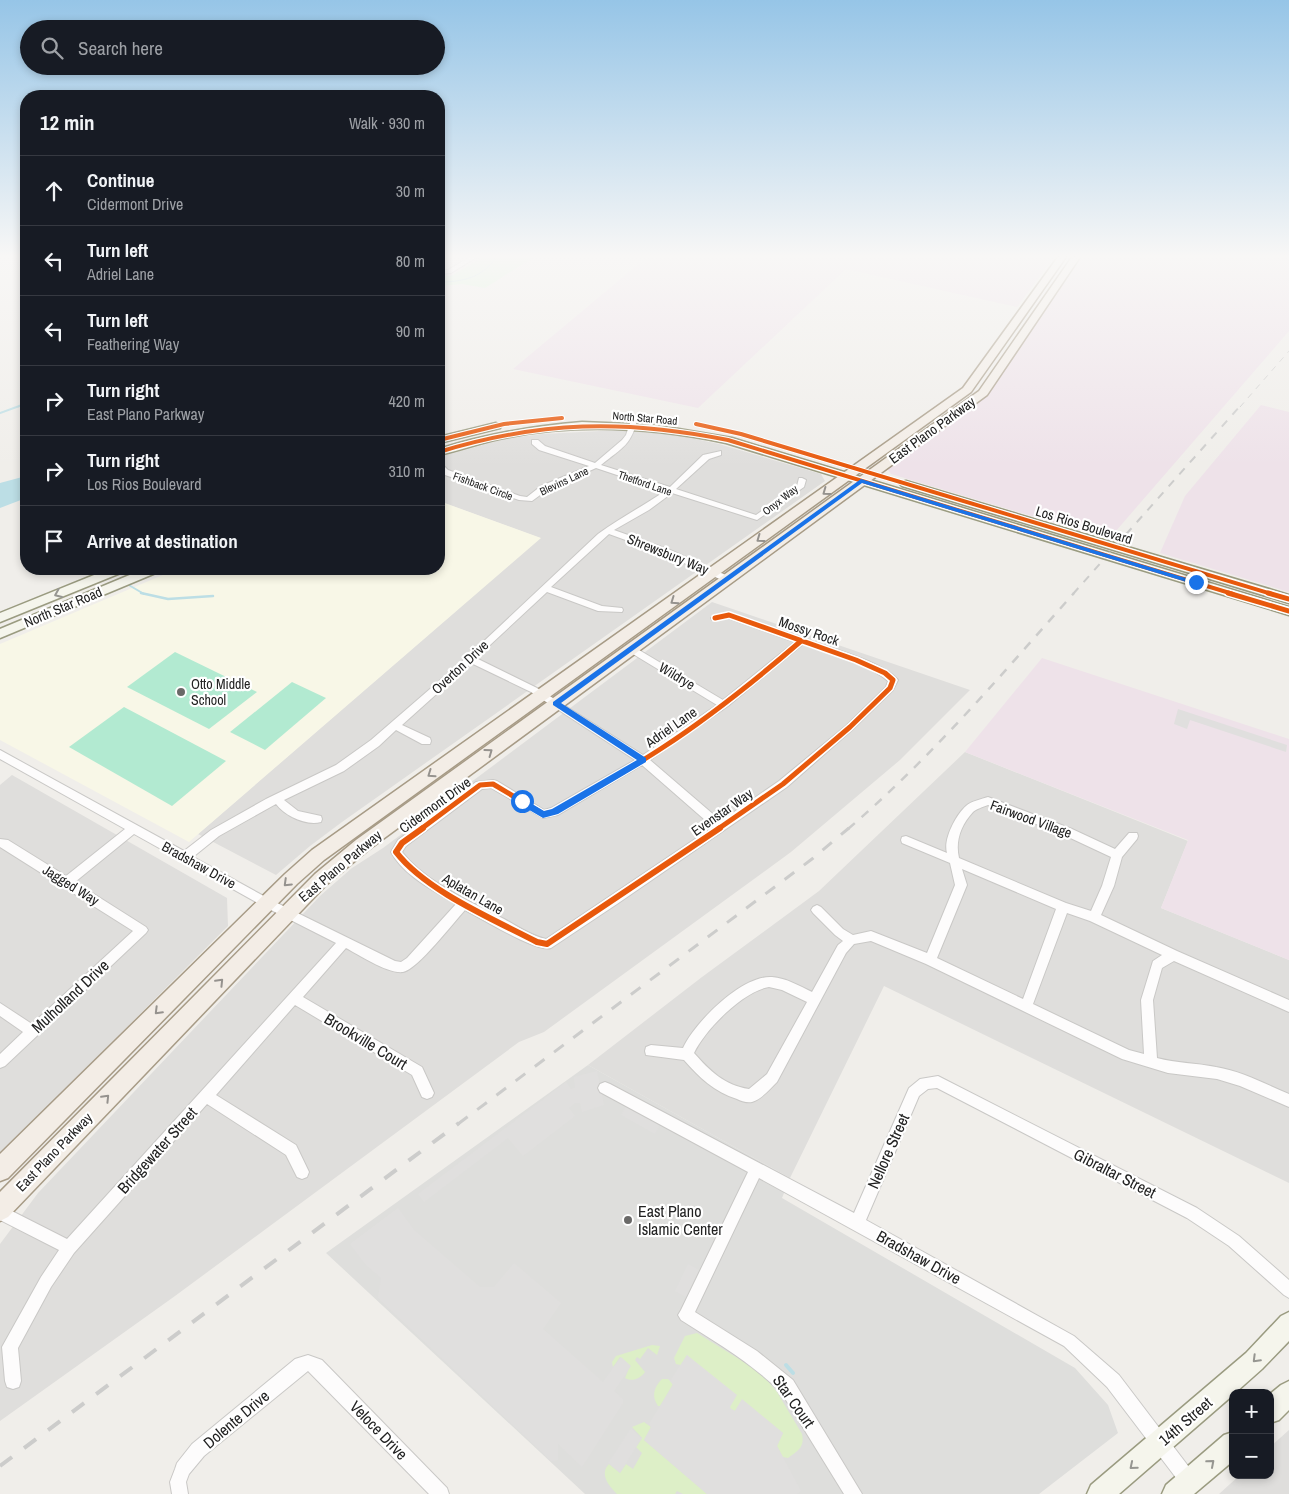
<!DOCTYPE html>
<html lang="en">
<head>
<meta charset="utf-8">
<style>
  body { margin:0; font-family:"Archivo Narrow",sans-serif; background:#242831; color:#f1f3f6 }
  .controls { position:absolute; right:15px; bottom:15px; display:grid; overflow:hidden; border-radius:10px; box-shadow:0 2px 8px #0003 }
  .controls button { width:45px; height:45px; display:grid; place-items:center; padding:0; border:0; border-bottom:1px solid #363941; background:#171b24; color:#f1f3f6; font:25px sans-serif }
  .stop { position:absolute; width:15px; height:15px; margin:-11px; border:4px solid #1a73e8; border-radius:50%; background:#fff }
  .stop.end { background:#1a73e8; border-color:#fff; box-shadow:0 1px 5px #0008 }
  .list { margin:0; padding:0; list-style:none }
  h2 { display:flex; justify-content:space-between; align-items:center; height:65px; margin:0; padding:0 20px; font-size:21px }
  h2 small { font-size:16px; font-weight:400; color:#9ea1a6 }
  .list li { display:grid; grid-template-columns:32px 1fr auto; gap:15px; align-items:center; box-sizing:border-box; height:70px; padding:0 20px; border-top:1px solid #363941 }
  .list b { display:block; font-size:19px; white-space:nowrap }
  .list p { margin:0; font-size:16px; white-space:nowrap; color:#9ea1a6 }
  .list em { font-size:16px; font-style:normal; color:#9ea1a6 }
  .icon { flex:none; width:28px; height:28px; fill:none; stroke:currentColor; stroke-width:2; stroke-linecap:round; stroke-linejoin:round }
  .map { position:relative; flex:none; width:1289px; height:1494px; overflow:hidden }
  .search { position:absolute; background:#171b24; box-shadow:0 2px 8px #0003; left:20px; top:20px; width:425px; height:55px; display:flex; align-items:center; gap:12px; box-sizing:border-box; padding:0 18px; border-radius:28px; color:#9ea1a6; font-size:19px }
  .panel { position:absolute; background:#171b24; box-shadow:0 2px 8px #0003; left:20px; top:90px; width:425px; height:485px; border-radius:20px }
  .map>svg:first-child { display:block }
  .residential { fill:#dfdedc }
  .industrial { fill:#eee2e9 }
  .education { fill:#f8f7e7 }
  .religious { fill:#dededc }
  .grass { fill:#ddefc7 }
  .park { fill:#d7f7d6 }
  .pitch { fill:#b2ead1 }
  .parking { fill:#e0dfde }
  .water { fill:#bcdee5 }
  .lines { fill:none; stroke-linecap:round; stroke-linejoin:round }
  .stream-far3 { stroke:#bcdee5; stroke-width:1 }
  .stream-far2 { stroke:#bcdee5; stroke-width:2 }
  .stream-far1 { stroke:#bcdee5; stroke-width:2.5 }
  .stream { stroke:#bcdee5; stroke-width:4 }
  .street-casing { stroke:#c9c8c6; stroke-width:2 }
  .secondary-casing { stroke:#9a9b80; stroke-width:3 }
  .primary-casing { stroke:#a79b86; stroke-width:3 }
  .street { fill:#fdfcfc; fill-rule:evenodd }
  .secondary { fill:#f5f5ec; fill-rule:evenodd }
  .primary { fill:#f3ede6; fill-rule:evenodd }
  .rail-far4 { stroke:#cccccb; stroke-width:1; stroke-dasharray:6 6; stroke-linecap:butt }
  .rail-far3 { stroke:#cccccb; stroke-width:2; stroke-dasharray:8 8; stroke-linecap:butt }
  .rail-far2 { stroke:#cccccb; stroke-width:2.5; stroke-dasharray:9 9; stroke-linecap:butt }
  .rail-far1 { stroke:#cccccb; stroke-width:3; stroke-dasharray:12 12; stroke-linecap:butt }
  .rail { stroke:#cccccb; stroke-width:4; stroke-dasharray:15 15; stroke-linecap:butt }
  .cycleway-far2-casing { stroke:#fff; stroke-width:6 }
  .cycleway-far1-casing { stroke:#fff; stroke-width:8 }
  .cycleway-casing { stroke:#fff; stroke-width:9 }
  .cycleway-far2 { stroke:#e8590c; stroke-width:4 }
  .cycleway-far1 { stroke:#e8590c; stroke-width:5 }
  .cycleway { stroke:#e8590c; stroke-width:6 }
  .oneway { stroke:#95928e }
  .oneway2 { stroke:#969691 }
  .route { fill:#1a73e8 }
  .poi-dot { fill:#6a6968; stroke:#fff; stroke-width:2 }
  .labels { text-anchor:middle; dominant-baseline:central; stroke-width:4.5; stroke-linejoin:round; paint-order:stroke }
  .far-street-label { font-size:11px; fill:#222; stroke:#fff }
  .street-label { font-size:14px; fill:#222; stroke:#fff }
  .poi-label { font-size:14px; fill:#222; stroke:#fff; text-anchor:start }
  .near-street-label { font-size:16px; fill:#222; stroke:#fff }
  .near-poi-label { font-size:16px; fill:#222; stroke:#fff; text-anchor:start }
</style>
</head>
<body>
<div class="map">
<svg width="1289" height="1494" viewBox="0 0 1289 1494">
  <rect width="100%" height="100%" fill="#f0eeea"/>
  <g class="residential">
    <polygon points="620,430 676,435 719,444 821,474 825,481 342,822 310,846 276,875 198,834 540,538 439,501 439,457 505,439 543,434"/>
    <polygon points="712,602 970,690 900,760 791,852 544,1032 519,1042 175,1296 0,1421 0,1244 38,1193 321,895 352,868 383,848"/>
    <polygon points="965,752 1188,841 1161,908 1289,960 1289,1183 884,986 790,1178 588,1065 702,977 819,891"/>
    <polygon points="12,775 227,898 228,926 0,1154 0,785"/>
    <polygon points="1289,1430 1289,1494 1219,1494 1240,1475 1270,1475 1270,1447"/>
  </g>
  <g class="industrial">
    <polygon points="647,257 1054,257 1017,307 846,269 698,408 513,369"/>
    <polygon points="1080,257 1289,257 1289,331 1109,539 891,474 888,470 889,466 1000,376"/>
    <polygon points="1261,405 1289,412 1289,592 1160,553 1185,496"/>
    <polygon points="1042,658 1289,739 1289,960 1161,908 1188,840 965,752"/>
  </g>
  <polygon class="education" points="439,501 541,538 189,842 0,740 0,644 177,569 439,569"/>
  <polygon class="religious" points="588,1065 790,1178 782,1198 1075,1368 1108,1405 1118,1433 1039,1494 585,1494 326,1253"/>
  <g class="grass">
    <path d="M697 1333 752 1367 765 1378 777 1392 802 1434C805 1447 798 1451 788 1458L783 1457 777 1446 783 1433 742 1400 735 1411 731 1409 687 1355 681 1365 676 1364 674 1358 685 1336Z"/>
    <path d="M652 1345 660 1346 657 1355 648 1348 640 1359 637 1357 635 1360 645 1372C640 1379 632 1382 625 1378L630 1366 620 1357 613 1367 612 1362 616 1356Z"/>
    <path d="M662 1379H668L673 1384 660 1406H658C651 1396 654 1387 662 1379Z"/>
    <path d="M644 1422 651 1427 644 1440 707 1494H683L677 1491 675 1494H617C609 1486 599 1474 609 1464L620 1473 626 1464 633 1469 642 1453 636 1447 642 1438 632 1427Z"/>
  </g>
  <polygon class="park" points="483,257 534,257 485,288 462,284 439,286 439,275 451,276"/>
  <g class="pitch">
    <polygon points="175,652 257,692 209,729 127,687"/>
    <polygon points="292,682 326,698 265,750 230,732"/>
    <polygon points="124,707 226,761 172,806 69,747"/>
  </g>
  <g class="parking">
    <polygon points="1178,709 1287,745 1286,752 1190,720 1187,729 1174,724"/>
    <polygon points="597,1071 604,1105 582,1112 580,1103 575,1103 569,1108 575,1116 523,1156 508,1138 424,1202 418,1194 566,1082 571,1089 575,1088 574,1077"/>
    <polygon points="626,1106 660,1125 655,1134 621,1115"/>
    <polygon points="398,1208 414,1230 480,1287 494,1287 514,1263 561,1303 543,1329 603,1382 621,1357 631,1366 614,1391 623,1399 623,1403 582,1467 558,1444 558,1460 551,1461 378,1298 381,1278 366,1265 350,1244"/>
    <polygon points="688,1264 699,1270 686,1297 675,1291"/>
    <polygon points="687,1355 737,1395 730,1407 731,1409 735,1411 742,1399 783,1433 777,1446 801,1491 797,1494 707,1494 644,1440 651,1427 649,1424 673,1385 670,1381"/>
    <polygon points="631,1428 642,1438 620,1473 608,1463"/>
  </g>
  <polygon class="water" points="26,476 26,498 0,508 0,483"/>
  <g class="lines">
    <g class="stream-far3">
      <path d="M439 282C462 282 483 278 496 257"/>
      <polyline points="18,407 26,404"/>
    </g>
    <g class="stream-far2">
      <polyline points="0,413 22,405"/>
      <polyline points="127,584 144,594"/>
    </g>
    <polyline class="stream-far1" points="141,593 168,599 213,596"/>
    <polyline class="stream" points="786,1365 793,1373"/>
    <g class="street-casing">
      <g id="street">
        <polygon points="470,257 477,257 451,273 439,274 439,270 448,270"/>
        <path d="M635 415 638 417C631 446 623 447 601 465L670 487 703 455 721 451V455L709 459 676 489 756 515 797 486 799 478H802L806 480 804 487 757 520 672 493 649 510 614 530 670 550 730 577V581H724L664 554 609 534 551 587 602 606 622 608 623 610 622 612 598 611 547 592 476 658 537 688 643 755 717 705 628 651 626 649 628 647H634L723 700 795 642 728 618 712 620 711 618 715 615 732 613C760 623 789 633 817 643 838 650 884 663 898 680L893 690 853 729 787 787 617 904 551 948C537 953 481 918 465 910 454 922 417 970 403 972 388 974 359 955 346 948L303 997 422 1067 434 1093 432 1097 427 1099 422 1097 412 1075 295 1005 216 1095 296 1145 309 1172 307 1177 302 1179 297 1177 286 1155 207 1104 74 1253 51 1287 18 1348 21 1381 19 1387 13 1389 7 1387 5 1381 2 1347 41 1277 59 1250 0 1220V1205L67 1239 336 943 263 906 134 834 75 882 146 927 148 930 146 933 5 1066 0 1068V1054L23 1032 0 1016V1003L32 1024 133 931 0 847V839L8 840 66 876 125 829 0 759V750L184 851 211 830 266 799 336 765 371 740 467 657 598 534C620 518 643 506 665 491L596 468 547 490 532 501 519 500 442 474 439 470V465H443L448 470 520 496 527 497 541 486 589 466 539 450 532 444V440H538L545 446 595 463 622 440 626 435 632 417ZM803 644C829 654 867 663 888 681L886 687 847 725 779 781 721 821 650 760 728 706ZM471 663 531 692 635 760 551 808 544 810 497 781 493 780 476 782 398 840 391 852C404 876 433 890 456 904L407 958 401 962 395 961 271 900 193 857 219 836 276 804C285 816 306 826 321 822L322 819 321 816 298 811 284 800 344 771 379 746 396 730 422 744H430L431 741 430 738 402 725ZM642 765 713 827 546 939C531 936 517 926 504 919 471 902 425 882 402 852L406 846 482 789 491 788 543 818 558 815Z"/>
        <path d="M988 797 1072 829 1115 849 1129 833H1137L1138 836 1137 839 1122 857 1114 886 1101 915 1177 951 1289 1000V1012L1174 961 1162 968 1153 1000 1157 1058C1176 1063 1196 1063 1216 1067 1241 1071 1265 1084 1289 1094V1107L1240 1086 1217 1079 1168 1073 1122 1059 926 964 871 941 854 944 846 953 777 1082C770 1089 762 1099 752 1102 747 1103 741 1101 737 1099 714 1092 699 1077 684 1060L646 1055 645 1051 646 1047 651 1045 683 1048C695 1022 742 975 772 977 786 978 800 986 812 992L838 945 843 941 835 935 813 913 811 910 813 907 817 905 821 907 843 929 853 935 871 931 927 953 955 885 950 863 902 843 901 840 902 837 906 836 947 853C943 839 956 815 966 806 971 801 982 799 988 797ZM988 805 1064 835 1111 857 1102 886 1091 911 1066 903 959 858C955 841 961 825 973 812 976 809 983 807 988 805ZM962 869 1056 909 1023 999 937 958 967 885ZM1067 913 1090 921 1162 955 1153 961 1141 1000 1144 1054 1129 1050 1033 1004ZM769 987 782 990 807 1002 767 1074 749 1089C724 1085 710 1071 694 1053 705 1030 743 991 769 987Z"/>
        <path d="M938 1076 1197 1208 1239 1236 1289 1280V1298L1284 1295 1229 1246 1187 1218 937 1088 928 1089 919 1096 866 1220 1074 1336 1119 1375 1195 1475 1197 1481 1195 1487 1189 1489 1183 1487 1107 1387 1064 1346 759 1178 695 1312 757 1351 793 1380 862 1494H844L781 1392C751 1363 716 1342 681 1320L678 1315 681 1310 748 1172 600 1092 598 1088 600 1084 605 1082 610 1084 854 1213 909 1088 920 1079Z"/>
        <polygon points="308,1355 322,1360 447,1488 449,1494 429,1494 308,1371 204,1456 189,1474 186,1482 188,1494 172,1494 170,1482 175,1469 177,1463 192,1444 295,1359"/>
      </g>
    </g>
    <g class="secondary-casing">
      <g id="secondary">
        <path d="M582 422 655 425 732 438 1289 607V615L726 443C654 428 581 423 509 437 485 441 462 450 439 455V449C486 434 533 426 582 422Z"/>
        <polygon points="496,423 501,426 500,428 439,443 439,437"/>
        <polygon points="906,481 1289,595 1289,603 902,486 900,484 902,482"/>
        <polygon points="109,569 125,569 123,572 0,622 0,613"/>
        <polygon points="144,569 160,569 158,572 0,638 0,629"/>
        <polygon points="1289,1312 1289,1341 1262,1369 1235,1393 1233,1393 1233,1395 1119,1494 1087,1494 1091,1485 1246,1353 1281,1316"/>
        <polygon points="1289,1381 1289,1410 1279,1420 1270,1423 1270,1394 1281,1385"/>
        <polygon points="1233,1432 1233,1461 1194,1494 1162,1494 1166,1485 1224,1435"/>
      </g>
    </g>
    <g class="primary-casing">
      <g id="primary">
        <polygon points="1058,257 1066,257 971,392 324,860 297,884 8,1178 0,1181 0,1154 285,874 312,850 963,388"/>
        <polygon points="1072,257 1080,257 987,395 368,850 327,884 8,1217 0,1221 0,1192 315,874 356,840 979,391"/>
      </g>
    </g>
    <use href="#street" class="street"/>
    <use href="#secondary" class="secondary"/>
    <use href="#primary" class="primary"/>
    <polyline class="rail-far4" points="1240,407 1289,351"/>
    <polyline class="rail-far3" points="1073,594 1241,405"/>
    <path class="rail-far2" d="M848 829C931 758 1002 674 1074 593"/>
    <polyline class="rail-far1" points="458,1124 812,859 849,828"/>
    <polyline class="rail" points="0,1466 459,1123"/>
    <g class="cycleway-far2-casing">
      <g id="cycleway-far2">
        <polyline points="696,424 741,434 1272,594"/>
        <polyline points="439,440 504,424 562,418"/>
        <path d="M439 452C540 421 624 419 728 440L1233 594"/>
      </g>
    </g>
    <g class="cycleway-far1-casing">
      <g id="cycleway-far1">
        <polyline points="1228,593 1289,611"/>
        <polyline points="1268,593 1289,599"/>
        <polyline points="715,618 729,615 856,660 885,673 893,680 890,688 850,727 783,784 718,829"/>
        <path d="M421 829 480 785 493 784 543 814 554 812C590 791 627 771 662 748 711 716 757 679 801 641"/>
      </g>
    </g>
    <g class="cycleway-casing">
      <path id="cycleway" d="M423 828 402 843 396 852C426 891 493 919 537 942L547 944 720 828"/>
    </g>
    <use href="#cycleway-far2" class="cycleway-far2"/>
    <use href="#cycleway-far1" class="cycleway-far1"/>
    <use href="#cycleway" class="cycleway"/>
  </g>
  <defs><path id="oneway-chevron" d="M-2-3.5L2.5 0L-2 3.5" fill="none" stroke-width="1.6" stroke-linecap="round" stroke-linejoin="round" transform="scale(1.25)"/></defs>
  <g class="oneway">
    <use href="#oneway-chevron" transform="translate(826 492) rotate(144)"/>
    <use href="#oneway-chevron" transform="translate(760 539) rotate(144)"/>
    <use href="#oneway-chevron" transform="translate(674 601) rotate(145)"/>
    <use href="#oneway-chevron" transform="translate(489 752) rotate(-36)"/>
    <use href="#oneway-chevron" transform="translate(431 774) rotate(145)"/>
    <use href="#oneway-chevron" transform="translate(287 883) rotate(136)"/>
    <use href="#oneway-chevron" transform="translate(220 982) rotate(-46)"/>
    <use href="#oneway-chevron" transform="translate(158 1011) rotate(135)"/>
    <use href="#oneway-chevron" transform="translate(106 1098) rotate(-46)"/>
  </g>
  <g class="oneway2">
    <use href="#oneway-chevron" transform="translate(58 594) rotate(157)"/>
    <use href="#oneway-chevron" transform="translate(1256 1359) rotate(135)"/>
    <use href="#oneway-chevron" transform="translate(1211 1463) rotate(-41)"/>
    <use href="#oneway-chevron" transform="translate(1133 1466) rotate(140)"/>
  </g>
  <linearGradient id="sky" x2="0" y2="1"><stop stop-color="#96c5e7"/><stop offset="0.55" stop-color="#f8f7f6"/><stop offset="1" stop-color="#f8f7f6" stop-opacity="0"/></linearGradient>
  <rect width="1289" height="466" fill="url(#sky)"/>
  <polygon class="route" points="861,479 1199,582 1193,584 862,483 561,703 646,758 646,762 558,814 543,818 519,804 518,801 522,798 544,811 552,809 637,760 553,705 553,702"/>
  <g class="poi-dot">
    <circle cx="181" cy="692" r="5"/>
    <circle cx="628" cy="1220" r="5"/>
  </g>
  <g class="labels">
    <g class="far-street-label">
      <text transform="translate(645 418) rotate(5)">North Star Road</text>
      <text transform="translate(564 481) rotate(-25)">Blevins Lane</text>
      <text transform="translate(645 483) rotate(19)">Thetford Lane</text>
      <text transform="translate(483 486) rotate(20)">Fishback Circle</text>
      <text transform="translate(780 500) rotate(-38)">Onyx Way</text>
    </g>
    <g class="street-label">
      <text transform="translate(932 430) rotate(-36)">East Plano Parkway</text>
      <text transform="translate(1084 525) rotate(17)">Los Rios Boulevard</text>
      <text transform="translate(668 554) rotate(22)">Shrewsbury Way</text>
      <text transform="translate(63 607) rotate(-23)">North Star Road</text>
      <text transform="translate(809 631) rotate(19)">Mossy Rock</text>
      <text transform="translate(460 667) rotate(-43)">Overton Drive</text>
      <text transform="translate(677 676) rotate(31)">Wildrye</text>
      <text transform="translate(671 727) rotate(-35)">Adriel Lane</text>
      <text transform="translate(435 805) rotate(-36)">Cidermont Drive</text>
      <text transform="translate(722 812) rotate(-35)">Evenstar Way</text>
      <text transform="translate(1031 819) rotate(20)">Fairwood Village</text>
      <text transform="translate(199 865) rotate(29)">Bradshaw Drive</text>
      <text transform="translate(340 866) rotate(-40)">East Plano Parkway</text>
      <text transform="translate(71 885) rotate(32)">Jagged Way</text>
      <text transform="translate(473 894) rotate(30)">Aplatan Lane</text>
      <text transform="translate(54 1152) rotate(-46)">East Plano Parkway</text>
    </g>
    <g class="poi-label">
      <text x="191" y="684">Otto Middle<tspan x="191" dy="16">School</tspan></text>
    </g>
    <g class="near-street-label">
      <text transform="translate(70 996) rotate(-43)">Mulholland Drive</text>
      <text transform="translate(366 1041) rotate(31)">Brookville Court</text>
      <text transform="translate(157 1150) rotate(-48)">Bridgewater Street</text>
      <text transform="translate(888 1151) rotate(-66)">Nellore Street</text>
      <text transform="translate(1115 1173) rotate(27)">Gibraltar Street</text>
      <text transform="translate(919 1257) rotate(29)">Bradshaw Drive</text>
      <text transform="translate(794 1401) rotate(55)">Star Court</text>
      <text transform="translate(236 1419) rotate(-40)">Dolente Drive</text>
      <text transform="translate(1185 1421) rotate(-41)">14th Street</text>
      <text transform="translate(379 1430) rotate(46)">Veloce Drive</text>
    </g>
    <g class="near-poi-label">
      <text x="638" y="1211">East Plano<tspan x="638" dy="18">Islamic Center</tspan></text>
    </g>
  </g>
</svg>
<div class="controls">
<button>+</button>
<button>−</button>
</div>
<div class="stop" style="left:522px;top:801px"></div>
<div class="stop end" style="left:1196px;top:582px"></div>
<div class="search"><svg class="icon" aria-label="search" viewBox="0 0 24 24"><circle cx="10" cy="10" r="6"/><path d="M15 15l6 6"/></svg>Search here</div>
<section class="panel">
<h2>12 min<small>Walk · 930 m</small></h2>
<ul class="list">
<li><svg class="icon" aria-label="ahead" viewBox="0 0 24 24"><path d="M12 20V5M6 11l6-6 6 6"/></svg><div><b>Continue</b><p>Cidermont Drive</p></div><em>30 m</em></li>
<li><svg class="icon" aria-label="left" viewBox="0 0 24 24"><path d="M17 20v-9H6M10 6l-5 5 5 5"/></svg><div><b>Turn left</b><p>Adriel Lane</p></div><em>80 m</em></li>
<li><svg class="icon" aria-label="left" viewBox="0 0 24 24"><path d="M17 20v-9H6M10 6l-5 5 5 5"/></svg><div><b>Turn left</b><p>Feathering Way</p></div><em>90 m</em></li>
<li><svg class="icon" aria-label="right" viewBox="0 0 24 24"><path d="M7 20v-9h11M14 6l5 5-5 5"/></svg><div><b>Turn right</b><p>East Plano Parkway</p></div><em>420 m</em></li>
<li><svg class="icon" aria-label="right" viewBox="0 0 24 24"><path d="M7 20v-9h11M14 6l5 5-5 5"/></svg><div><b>Turn right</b><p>Los Rios Boulevard</p></div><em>310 m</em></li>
<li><svg class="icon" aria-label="arrive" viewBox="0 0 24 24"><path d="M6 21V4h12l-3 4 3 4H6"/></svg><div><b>Arrive at destination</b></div></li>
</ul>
</section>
</div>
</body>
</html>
